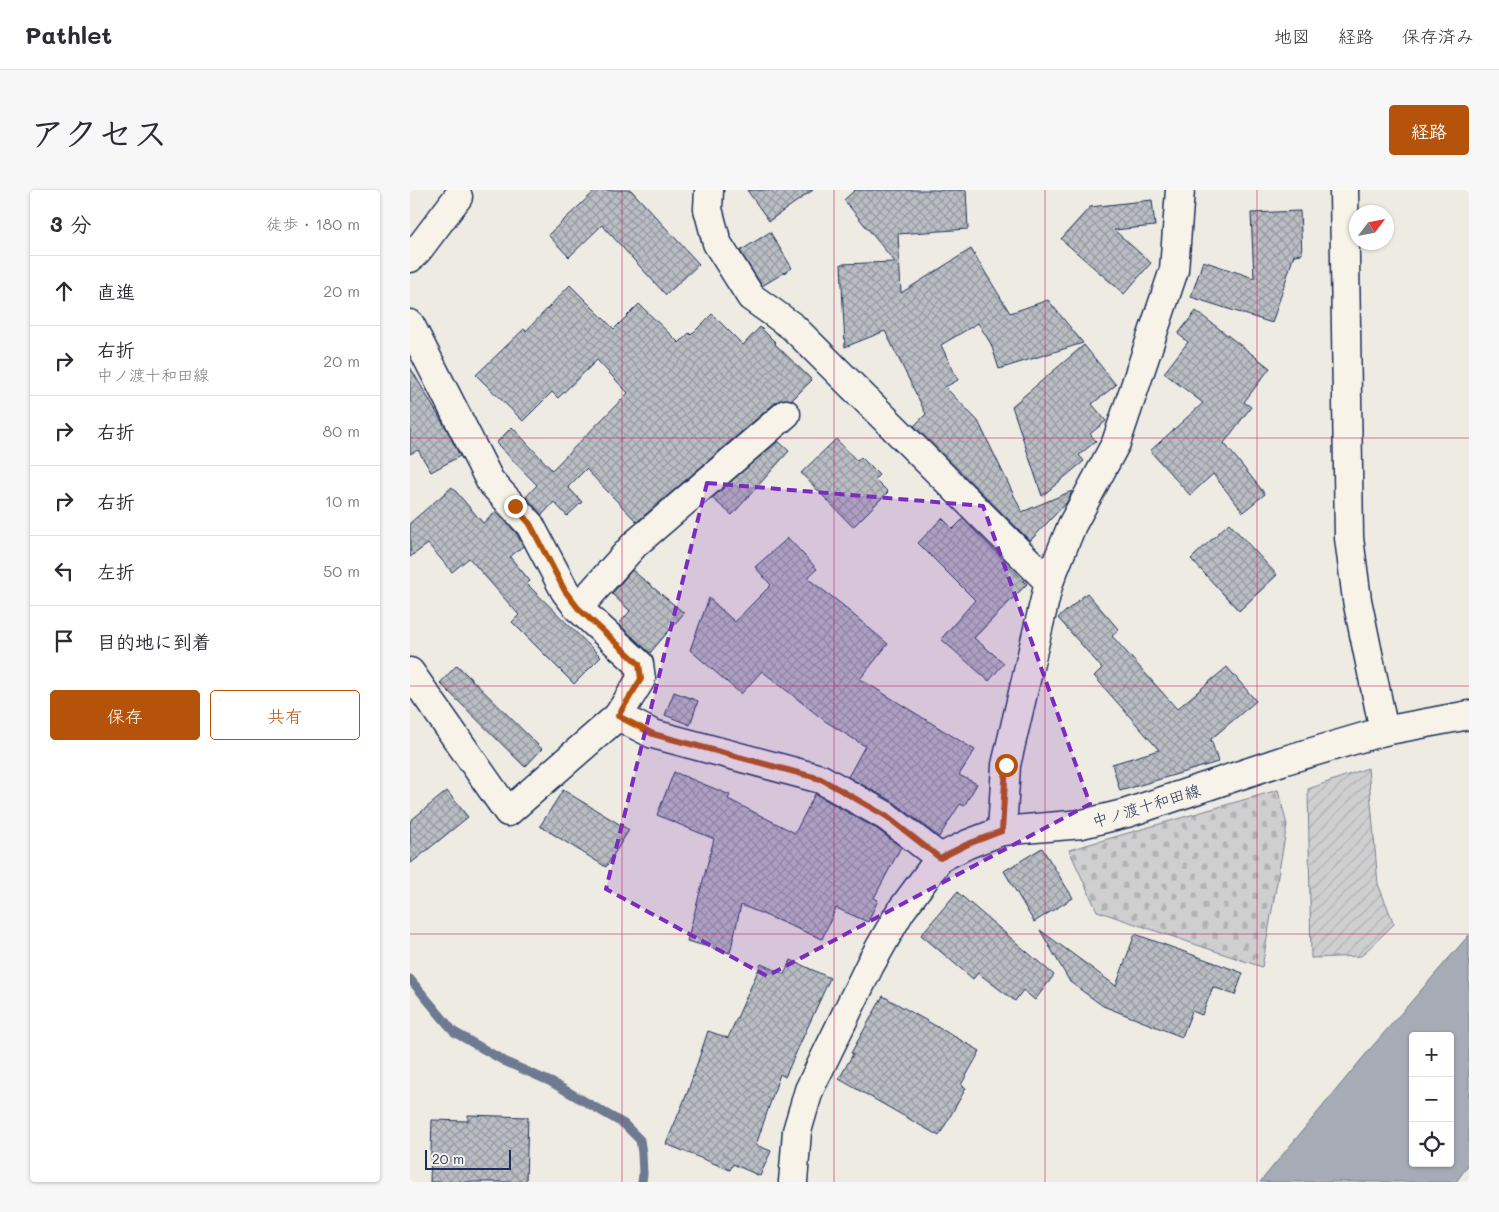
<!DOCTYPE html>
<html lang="ja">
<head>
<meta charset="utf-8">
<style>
  body { margin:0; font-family:Mali,"Klee One",sans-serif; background:#f7f7f7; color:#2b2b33 }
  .controls { position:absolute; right:15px; bottom:15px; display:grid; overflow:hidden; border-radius:5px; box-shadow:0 1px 4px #0004 }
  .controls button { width:45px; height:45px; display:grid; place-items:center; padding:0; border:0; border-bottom:1px solid #e1e1e2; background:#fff; color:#2b2b33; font:25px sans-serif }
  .compass { position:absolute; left:939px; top:15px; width:45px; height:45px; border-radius:50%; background:#fff; box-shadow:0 1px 4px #0004; rotate:58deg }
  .scale { position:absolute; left:15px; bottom:12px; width:86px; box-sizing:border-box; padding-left:5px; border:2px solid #1b2f5e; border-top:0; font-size:14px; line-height:18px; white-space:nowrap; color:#1b2f5e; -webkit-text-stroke:4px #f7f3e8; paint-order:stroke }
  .stop { position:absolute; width:15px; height:15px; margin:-11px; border:4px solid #b45309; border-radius:50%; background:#fff }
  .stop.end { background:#b45309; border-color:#fff; box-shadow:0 1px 5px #0008 }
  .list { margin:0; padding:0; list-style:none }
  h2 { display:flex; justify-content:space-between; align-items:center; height:65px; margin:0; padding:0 20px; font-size:21px }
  h2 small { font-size:16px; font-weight:400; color:#7c7c81 }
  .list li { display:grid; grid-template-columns:32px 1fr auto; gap:15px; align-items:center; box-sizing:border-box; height:70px; padding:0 20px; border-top:1px solid #e1e1e2 }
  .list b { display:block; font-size:19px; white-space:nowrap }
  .list p { margin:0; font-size:16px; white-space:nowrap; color:#7c7c81 }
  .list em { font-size:16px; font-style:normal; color:#7c7c81 }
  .actions { display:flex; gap:10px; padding:15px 20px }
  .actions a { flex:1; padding:11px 0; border:1px solid #b45309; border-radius:5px; text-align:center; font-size:18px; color:#b45309 }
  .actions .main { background:#b45309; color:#fff }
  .icon { flex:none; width:28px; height:28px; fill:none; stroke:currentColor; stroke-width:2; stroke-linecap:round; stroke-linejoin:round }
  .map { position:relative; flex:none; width:1059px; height:992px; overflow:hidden; border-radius:5px }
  header { display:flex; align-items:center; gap:30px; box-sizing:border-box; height:70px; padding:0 25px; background:#fff; border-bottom:1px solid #e1e1e2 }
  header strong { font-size:24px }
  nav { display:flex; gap:28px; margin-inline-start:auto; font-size:18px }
  .intro { display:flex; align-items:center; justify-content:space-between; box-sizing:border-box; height:120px; padding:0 30px }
  h1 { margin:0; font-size:35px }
  .button { padding:12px 22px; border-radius:5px; background:#b45309; color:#fff; font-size:18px; font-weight:700 }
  main { display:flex; gap:30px; padding:0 30px }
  aside { flex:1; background:#fff; border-radius:5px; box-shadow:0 1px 4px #0004 }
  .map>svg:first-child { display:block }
  .cemetery { fill:url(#cemetery-stones); stroke:#757f96 }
  .garden { fill:url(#garden-furrows); stroke:#757f96 }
  .water { fill:#a6abb5; stroke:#6e7992; fill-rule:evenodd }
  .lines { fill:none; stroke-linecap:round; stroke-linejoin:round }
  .stream { stroke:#6e7992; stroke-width:9 }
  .building { fill:url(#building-cross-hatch); stroke:#1b2f5e }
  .minor-casing { stroke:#1b2f5e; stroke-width:31 }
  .major-casing { stroke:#1b2f5e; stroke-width:31 }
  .minor { stroke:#f7f3e8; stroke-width:28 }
  .major { stroke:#f7f3e8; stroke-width:28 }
  .route { stroke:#b45309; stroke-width:6 }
  .marked { fill:#7b2cbf; fill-opacity:0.2; stroke:#7b2cbf; stroke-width:4; stroke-dasharray:10 6; stroke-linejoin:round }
  .grid { fill:none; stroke:#c2185b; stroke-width:1; stroke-opacity:0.55 }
  .labels { text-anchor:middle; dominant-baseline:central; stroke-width:5; stroke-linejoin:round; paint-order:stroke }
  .street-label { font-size:16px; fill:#1b2f5e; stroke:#f7f3e8 }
</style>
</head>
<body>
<header>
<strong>Pathlet</strong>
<nav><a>地図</a><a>経路</a><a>保存済み</a></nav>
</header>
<div class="intro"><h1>アクセス</h1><a class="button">経路</a></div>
<main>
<aside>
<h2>3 分<small>徒歩 · 180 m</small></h2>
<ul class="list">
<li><svg class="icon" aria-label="ahead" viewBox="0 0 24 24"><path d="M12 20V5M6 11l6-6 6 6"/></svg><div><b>直進</b></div><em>20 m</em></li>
<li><svg class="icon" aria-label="right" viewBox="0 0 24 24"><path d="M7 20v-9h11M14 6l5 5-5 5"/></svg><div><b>右折</b><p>中ノ渡十和田線</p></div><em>20 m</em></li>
<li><svg class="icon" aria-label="right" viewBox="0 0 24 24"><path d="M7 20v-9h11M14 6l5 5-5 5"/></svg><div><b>右折</b></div><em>80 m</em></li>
<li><svg class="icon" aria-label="right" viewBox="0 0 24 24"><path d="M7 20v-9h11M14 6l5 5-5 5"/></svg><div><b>右折</b></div><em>10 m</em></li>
<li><svg class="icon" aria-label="left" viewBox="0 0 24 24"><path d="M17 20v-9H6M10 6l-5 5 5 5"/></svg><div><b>左折</b></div><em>50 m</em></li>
<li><svg class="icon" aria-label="arrive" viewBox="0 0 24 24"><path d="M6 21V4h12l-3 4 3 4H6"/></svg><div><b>目的地に到着</b></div></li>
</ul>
<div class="actions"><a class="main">保存</a><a>共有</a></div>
</aside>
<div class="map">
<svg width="1059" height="992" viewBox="0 0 1059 992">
  <defs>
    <pattern id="cemetery-stones" width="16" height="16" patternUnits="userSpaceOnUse" patternTransform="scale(1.25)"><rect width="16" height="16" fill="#cfcfcf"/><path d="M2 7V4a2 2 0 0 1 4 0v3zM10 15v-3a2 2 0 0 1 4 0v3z" fill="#b1b2b4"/></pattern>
    <pattern id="garden-furrows" width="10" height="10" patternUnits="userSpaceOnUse" patternTransform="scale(1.25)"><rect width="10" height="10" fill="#cfcfcf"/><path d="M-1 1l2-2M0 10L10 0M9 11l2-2" fill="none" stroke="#b1b2b4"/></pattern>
    <pattern id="building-cross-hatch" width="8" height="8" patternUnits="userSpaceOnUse" patternTransform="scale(1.25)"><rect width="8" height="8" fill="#babdc2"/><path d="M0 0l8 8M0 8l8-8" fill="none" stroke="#969aa1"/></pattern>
  </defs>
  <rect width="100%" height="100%" fill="#eeebe2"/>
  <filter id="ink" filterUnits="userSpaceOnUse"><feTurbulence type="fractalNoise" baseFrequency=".02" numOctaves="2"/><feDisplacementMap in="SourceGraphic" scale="10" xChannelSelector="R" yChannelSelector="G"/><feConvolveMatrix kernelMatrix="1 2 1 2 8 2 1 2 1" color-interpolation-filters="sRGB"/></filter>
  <g filter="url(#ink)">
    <polygon class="cemetery" points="868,600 877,635 852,777 687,721 659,660"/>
    <polygon class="garden" points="958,578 968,694 984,734 951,766 901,768 898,599"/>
    <path class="water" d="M1059 745V974L1046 992H850L960 859ZM1003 846H1040V973H1003Z"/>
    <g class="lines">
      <polyline class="stream" points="0,789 44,842 96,872 141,892 214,934 230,950 232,963 233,984 232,992"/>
    </g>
    <g class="building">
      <polygon points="186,0 221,0 289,74 256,105 192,35 159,67 138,45"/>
      <polygon points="337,0 403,0 359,31"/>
      <polygon points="445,0 556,0 558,39 488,44 491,103 561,59 600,123 638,110 673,153 589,179 581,154 568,133 531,155 548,190 535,197 568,231 612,322 662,301 657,312 620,351 504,236 516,224 475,141 435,157 431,74 485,72 434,10"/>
      <polygon points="742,10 745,36 704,40 741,73 714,104 651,49 680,17"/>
      <polygon points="890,21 892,64 884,65 862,133 781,107 793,71 844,88 841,23"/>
      <polygon points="360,42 382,78 352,96 330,61"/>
      <polygon points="160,95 204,139 229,114 269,153 279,143 281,145 302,124 333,155 350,137 366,153 365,154 402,190 382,210 374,209 366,212 227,332 176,279 158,297 172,312 157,326 144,312 132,325 116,307 127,295 86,253 102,237 142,280 218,203 187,170 148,208 142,202 113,231 66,185 114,139 116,141"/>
      <polygon points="786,121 860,178 834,212 841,217 814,253 855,304 833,322 803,284 780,305 740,261 793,213 754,183 778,152 768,144"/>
      <polygon points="674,155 706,195 682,214 696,231 680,244 686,251 669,265 674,271 632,306 602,216"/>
      <polygon points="0,177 37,240 50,266 21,282 8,260 0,264"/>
      <polygon points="426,249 447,271 451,267 469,285 465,289 478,302 443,337 391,283"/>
      <polygon points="368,251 379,261 322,325 302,308"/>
      <polygon points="42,297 73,333 86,322 107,344 113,356 100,367 120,391 117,394 191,467 164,494 102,432 109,425 59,368 42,382 18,354 0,367 0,333"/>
      <polygon points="532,328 543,339 553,329 617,394 564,448 594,473 579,491 531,449 565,410 508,353"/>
      <polygon points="819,333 867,385 829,421 781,369"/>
      <polygon points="378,348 407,379 397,388 434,416 434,417 478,454 450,489 565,560 549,585 567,594 554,616 550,614 529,647 484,612 438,587 455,556 415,531 352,481 331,504 280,460 299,408 325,432 342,414 361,395 345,377"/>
      <polygon points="222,380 274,423 240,463 209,434 220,421 202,404"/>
      <polygon points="677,403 709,440 702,446 767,519 817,477 846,511 801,549 808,572 710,601 702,574 749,560 684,486 692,478 648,428"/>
      <polygon points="47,475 132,559 115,577 30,493"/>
      <polygon points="264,502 288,511 280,535 255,525"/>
      <polygon points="264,582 320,605 318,609 385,643 405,604 467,639 491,657 464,708 468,710 458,732 426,718 412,749 331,715 320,763 277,751 304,649 247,625"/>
      <polygon points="153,600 219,640 196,677 130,636"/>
      <polygon points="37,601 58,627 0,674 0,631"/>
      <polygon points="632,658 663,708 624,732 594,681"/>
      <polygon points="547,702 644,785 625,810 613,800 605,811 568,783 563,789 511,745"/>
      <polygon points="630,740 706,796 725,744 833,783 825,805 803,797 792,825 782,821 772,847 693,816 660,792"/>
      <polygon points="381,770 420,788 375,887 370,884 346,955 361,961 350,986 323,974 320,980 256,954 278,901 298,841 318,848 351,774 374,784"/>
      <polygon points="473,806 570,861 551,895 556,898 529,946 429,889 443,864 441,863"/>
      <polygon points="58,925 118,927 116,992 20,992 22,930 58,931"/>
    </g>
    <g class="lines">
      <g class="minor-casing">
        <g id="minor">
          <polyline points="299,0 298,19 307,53 341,107 383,137 639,392"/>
          <polyline points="934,0 939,348 947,410 974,541"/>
          <polyline points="0,68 8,60 48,7"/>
          <polyline points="0,134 80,291 120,335 155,401 168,418"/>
          <polyline points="0,482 98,622 208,526 243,544 411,589 476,626 530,668"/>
          <polyline points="208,526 231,489 229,474 168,418 225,354 376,224"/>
          <polyline points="592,641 596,575 639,392 662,335 706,253 764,80 770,0"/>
        </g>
      </g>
      <g class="major-casing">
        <polyline id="major" points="383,992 387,941 399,900 460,775 490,722 530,668 558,654 592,641 672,634 717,623 872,571 974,541 1059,525"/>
      </g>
      <use href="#minor" class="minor"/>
      <use href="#major" class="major"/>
    </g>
  </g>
  <g class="lines" filter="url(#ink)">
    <polyline class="route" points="105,316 120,334 155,401 168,418 229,474 231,489 208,526 243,544 411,589 476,626 530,668 558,654 592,641 596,575"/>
  </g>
  <path class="marked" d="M297 293 573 316 680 614 357 786 196 699Z"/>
  <path class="grid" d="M212 0V992M424 0V992M635 0V992M847 0V992M0 248H1059M0 496H1059M0 744H1059"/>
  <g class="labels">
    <g class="street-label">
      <text transform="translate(736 615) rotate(-17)">中ノ渡十和田線</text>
    </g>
  </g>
</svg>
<div class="controls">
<button>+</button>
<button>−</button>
<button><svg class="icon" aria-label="locate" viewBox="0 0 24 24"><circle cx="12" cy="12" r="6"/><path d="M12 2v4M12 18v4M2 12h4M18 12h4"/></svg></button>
</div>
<svg class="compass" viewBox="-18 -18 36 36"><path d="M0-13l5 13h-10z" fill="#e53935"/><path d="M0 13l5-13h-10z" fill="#7c7c81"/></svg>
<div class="scale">20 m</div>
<div class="stop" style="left:596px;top:575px"></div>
<div class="stop end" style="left:105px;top:316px"></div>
</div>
</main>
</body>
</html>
